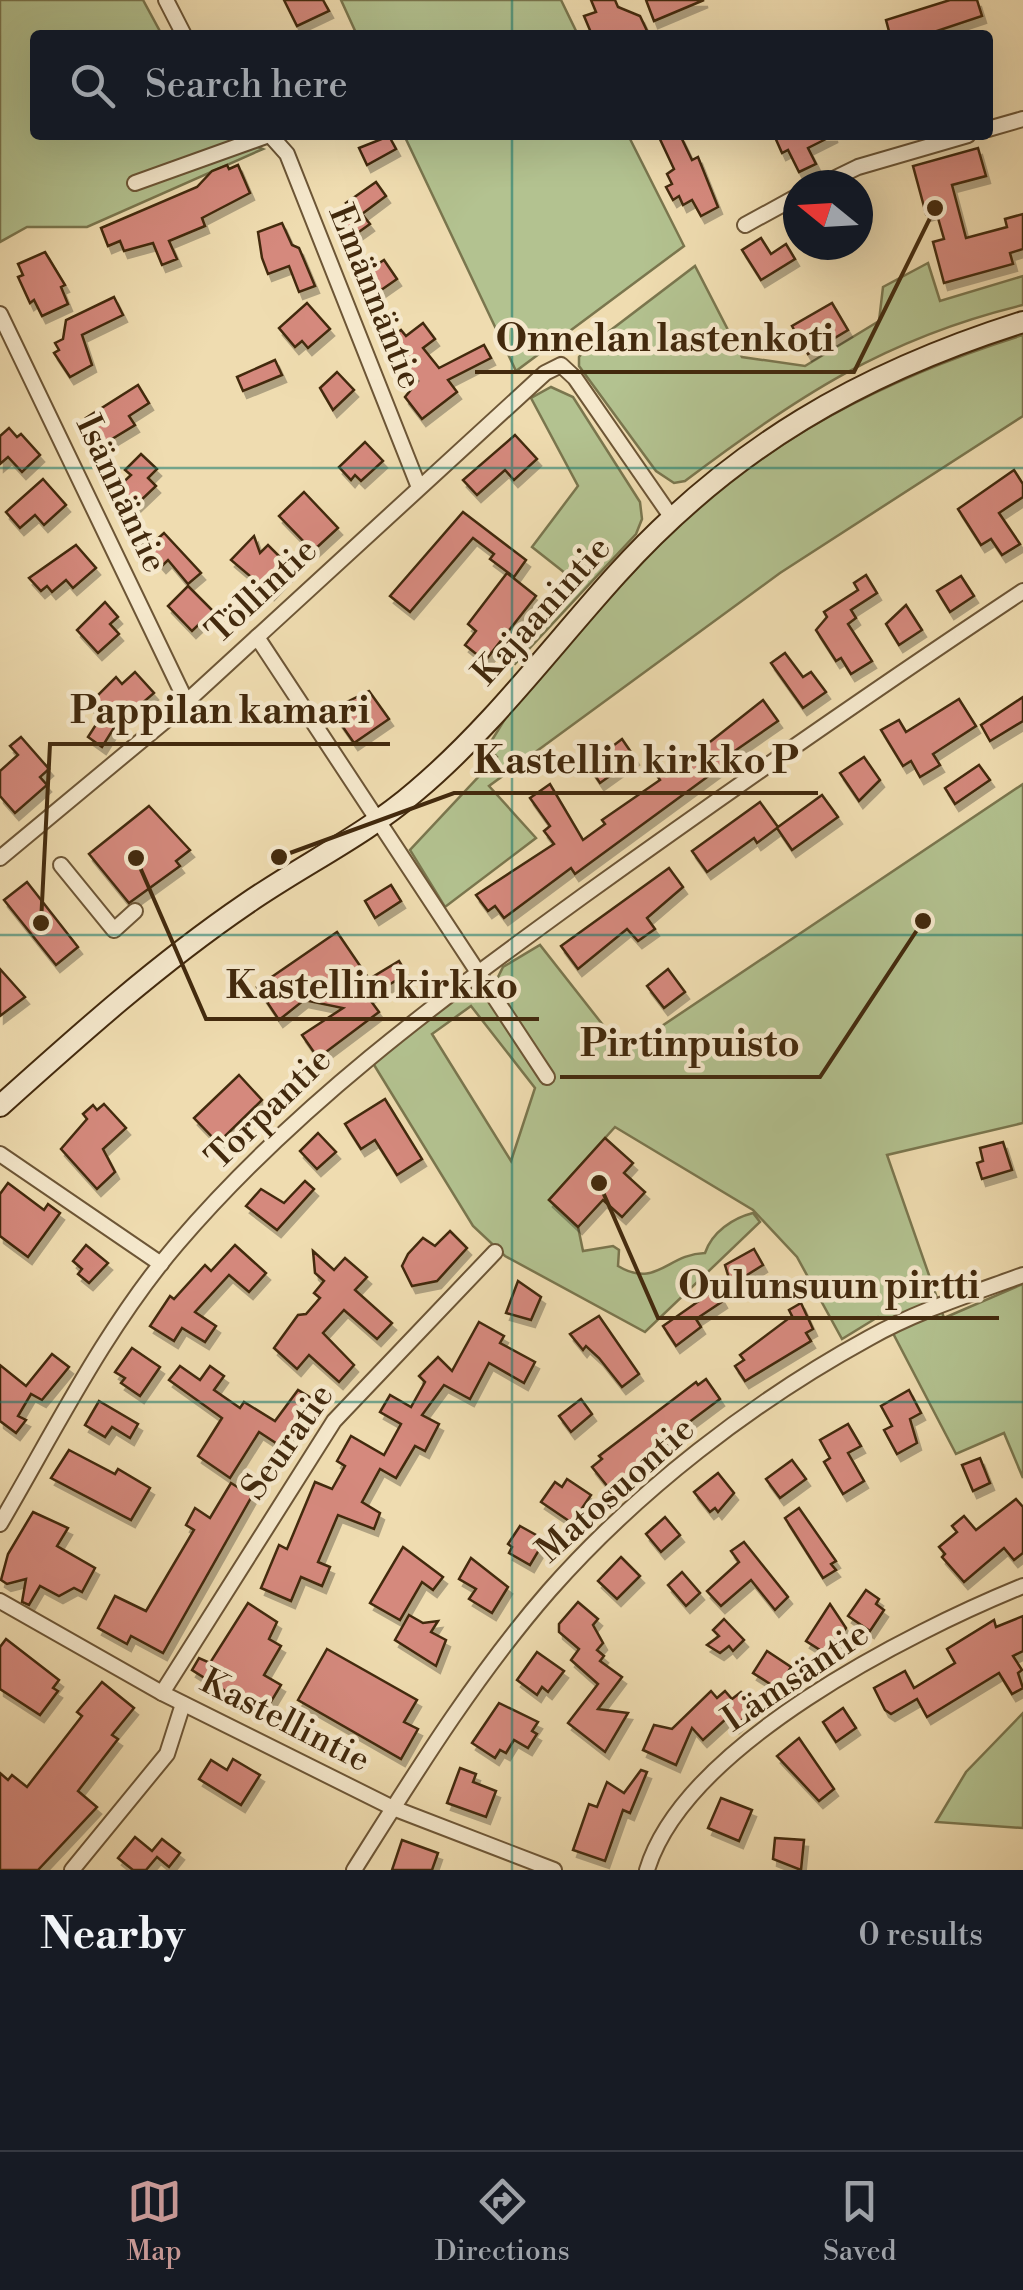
<!DOCTYPE html>
<html lang="en">
<head>
<meta charset="utf-8">
<style>
  body { margin:0; font-family:"Libre Bodoni",serif; background:#20242c; color:#f1f3f6 }
  .compass { position:absolute; left:783px; top:170px; width:90px; height:90px; border-radius:50%; background:#171b24; box-shadow:0 10px 40px #0002; rotate:288deg }
  .list { margin:0; padding:0; list-style:none }
  h2 { display:flex; justify-content:space-between; align-items:center; height:130px; margin:0; padding:0 40px; font-size:42px }
  h2 small { font-size:32px; font-weight:400; color:#9ea1a6 }
  .icon { flex:none; width:55px; height:55px; fill:none; stroke:currentColor; stroke-width:2; stroke-linecap:round; stroke-linejoin:round }
  .map { position:relative; flex:none; width:1023px; height:1870px; overflow:hidden }
  .search { position:absolute; background:#171b24; box-shadow:0 10px 40px #0002; left:30px; right:30px; top:30px; height:110px; display:flex; align-items:center; gap:25px; box-sizing:border-box; padding:0 35px; border-radius:10px; color:#9ea1a6; font-size:38px }
  .sheet { height:280px; background:#171b24 }
  nav { display:flex; justify-content:space-around; align-items:center; box-sizing:border-box; height:140px; border-top:2px solid #363941; background:#171b24; font-size:28px; color:#9ea1a6 }
  nav a { display:grid; justify-items:center; gap:5px }
  nav .on { color:#c59692 }
  .map>svg:first-child { display:block }
  .green { fill:#b3c290; stroke:#7a764e; stroke-width:2.5; fill-rule:evenodd }
  .building { fill:#d5897d; stroke:#42290d; stroke-width:2.5; filter:url(#shadow) }
  .lines { fill:none; stroke-linecap:round; stroke-linejoin:round }
  .street-casing { stroke:#6d5636; stroke-width:18 }
  .secondary-casing { stroke:#42290d; stroke-width:24 }
  .street { stroke:#f5e8cc; stroke-width:14 }
  .secondary { stroke:#f5e8cc; stroke-width:20 }
  .grid { fill:none; stroke:#0f766e; stroke-width:2.5; stroke-opacity:0.55 }
  .labels { text-anchor:middle; dominant-baseline:central; stroke-width:9; stroke-linejoin:round; paint-order:stroke }
  .street-label { font-size:35px; fill:#42290d; stroke:#f5e8cc }
  .leader { fill:none; stroke:#42290d; stroke-width:4 }
  .callout-dot { fill:#42290d; stroke:#f5e8cc; stroke-width:4 }
  .callout-label { font-size:38px; text-anchor:middle; font-weight:bold; fill:#42290d; stroke:#f5e8cc; stroke-width:9; stroke-linejoin:round; paint-order:stroke }
</style>
</head>
<body>
<div class="map">
<svg width="1023" height="1870" viewBox="0 0 1023 1870">
  <defs>
    <filter id="shadow"><feDropShadow dx="4" dy="7" stdDeviation="0" flood-color="#0004"/></filter>
  </defs>
  <rect width="100%" height="100%" fill="#efdcb0"/>
  <filter id="stains"><feTurbulence type="fractalNoise" baseFrequency=".002" numOctaves="4"/><feColorMatrix values="0 0 0 0 .2 0 0 0 0 .09 0 0 0 0 .02 0 0 0 .5 -.17"/></filter>
  <radialGradient id="worn" r=".72"><stop offset=".6" stop-color="#630" stop-opacity="0"/><stop offset="1" stop-color="#630" stop-opacity=".3"/></radialGradient>
  <g class="green">
    <polygon points="0,0 143,0 162,35 35,35 35,135 227,135 263,149 87,227 27,227 0,242"/>
    <polygon points="341,0 561,0 578,35 357,35"/>
    <polygon points="404,135 628,135 684,246 516,371"/>
    <path d="M928 263 940 301 1023 276V305C886 338 796 397 685 481L674 483 656 471 579 366V357L586 349 695 266 742 357 805 366 879 321 883 287Z"/>
    <path d="M1023 335V416L780 573 489 786 536 838 445 907 410 850 497 757 491 750 492 740 510 711C561 655 609 595 663 541 764 440 888 377 1023 335Z"/>
    <polygon points="551,387 573,397 640,502 642,519 636,534 515,664 501,656 565,573 532,547 578,486 531,398"/>
    <path d="M1023 784V1123L887 1155 944 1318 1023 1284V1478L1004 1433 956 1454 885 1318 878 1317 842 1339 797 1257 753 1210 615 1127 549 1200 578 1227 583 1251 613 1246 619 1250 618 1266C657 1289 667 1254 705 1253 712 1232 733 1218 753 1213L760 1222 645 1332 505 1256 473 1226 371 1060 469 983 497 979 503 967 540 945 621 1048H629ZM471 1006 535 1088 511 1161 432 1034Z"/>
    <polygon points="1023,1713 1023,1828 936,1822 966,1772"/>
  </g>
  <g class="building">
    <polygon points="284,0 323,0 329,11 297,26"/>
    <polygon points="591,0 615,0 618,7 640,16 649,35 592,35 584,16 596,12"/>
    <polygon points="646,0 704,0 654,21"/>
    <polygon points="950,0 977,0 982,16 925,35 890,35 886,20"/>
    <polygon points="658,135 680,135 692,160 698,157 718,207 701,216 692,200 683,205 679,196 673,200 666,187 672,184 667,174 674,169"/>
    <polygon points="774,135 834,135 808,148 816,164 799,172 788,150 782,153"/>
    <polygon points="389,136 396,149 367,165 359,148"/>
    <polygon points="978,148 986,176 952,185 966,238 1007,227 1005,219 1023,214 1023,249 1010,253 1013,264 944,283 933,242 944,239 936,211 926,214 913,166"/>
    <polygon points="227,165 229,169 238,165 250,193 202,218 205,226 169,241 177,259 162,265 153,243 124,251 120,241 108,246 101,228 197,187 212,171"/>
    <polygon points="376,182 386,196 362,214 370,224 349,239 335,220 351,209 346,203"/>
    <polygon points="282,223 292,245 299,248 315,286 299,292 289,266 268,274 262,258 258,232"/>
    <polygon points="761,238 771,254 786,244 795,259 761,280 742,250"/>
    <polygon points="45,252 65,285 61,287 68,304 42,316 34,300 30,303 18,277 23,275 18,264"/>
    <polygon points="384,260 397,279 374,295 356,269 369,261 373,267"/>
    <polygon points="114,297 123,315 82,335 92,365 70,377 54,353 59,350 55,343 63,339 66,320"/>
    <polygon points="307,303 330,329 308,348 302,341 295,347 279,328"/>
    <polygon points="832,303 848,330 808,354 792,326"/>
    <polygon points="423,323 435,339 423,348 439,368 484,345 491,358 448,380 457,392 422,419 405,397 418,381 387,341 401,330 406,336"/>
    <polygon points="275,360 282,375 243,391 237,377"/>
    <polygon points="337,372 354,390 333,410 320,388"/>
    <polygon points="138,385 149,403 129,416 135,425 102,445 86,418"/>
    <polygon points="9,428 17,437 21,434 40,455 22,472 8,457 0,464 0,436"/>
    <polygon points="515,435 537,459 514,480 505,470 477,495 463,480"/>
    <polygon points="365,442 383,461 361,481 355,475 351,480 339,467"/>
    <polygon points="141,454 157,469 148,478 156,486 135,506 117,488 131,475 125,470"/>
    <polygon points="1014,470 1023,484 1023,497 999,513 1020,544 1002,555 991,539 981,545 958,509"/>
    <polygon points="43,479 66,505 44,525 35,515 20,528 6,512"/>
    <polygon points="304,492 338,528 313,551 279,516"/>
    <polygon points="463,512 526,560 514,577 490,559 494,554 473,538 410,612 390,596"/>
    <polygon points="164,533 201,573 188,584 168,560 162,566 155,558 151,562 138,548 149,537 154,542"/>
    <polygon points="254,536 260,553 268,545 284,561 280,565 289,573 270,593 231,560"/>
    <polygon points="76,545 96,568 73,588 66,580 52,592 47,586 41,591 29,578"/>
    <polygon points="507,573 536,596 485,661 465,645 476,631 468,624"/>
    <polygon points="866,575 877,593 851,610 856,618 848,624 872,661 851,674 841,658 836,661 816,630 827,617 824,612 858,590 854,583"/>
    <polygon points="961,576 974,596 950,612 937,591"/>
    <polygon points="188,586 213,611 192,631 168,606"/>
    <polygon points="105,602 118,617 110,624 119,634 98,653 77,630"/>
    <polygon points="906,605 922,630 899,645 886,624"/>
    <polygon points="785,653 803,677 811,672 826,692 803,708 771,663"/>
    <polygon points="135,672 154,693 132,712 127,707 102,747 88,737 101,717 89,704 116,677 122,684"/>
    <polygon points="369,691 389,719 354,743 336,717 347,709 343,704"/>
    <polygon points="1023,697 1023,721 990,741 981,725"/>
    <polygon points="959,699 976,726 933,754 940,765 920,777 911,761 903,766 881,730 899,720 906,732"/>
    <polygon points="763,700 778,721 726,757 729,761 575,874 571,868 504,918 495,906 488,911 476,895 554,844 544,831 550,826 530,798 550,784 583,840 605,824 602,820 660,780 656,774 668,766 672,772"/>
    <polygon points="21,737 49,769 40,777 47,785 15,813 0,796 0,771 18,755 10,746"/>
    <polygon points="622,739 635,758 600,783 588,765"/>
    <polygon points="864,757 880,780 859,801 840,773"/>
    <polygon points="979,765 990,780 955,804 945,788"/>
    <polygon points="822,795 838,817 792,850 777,828 757,843 754,838 707,872 692,851 760,802 778,827"/>
    <polygon points="149,806 190,850 176,861 180,866 129,903 89,854"/>
    <polygon points="669,868 683,887 647,918 655,929 638,941 627,929 578,969 561,946"/>
    <polygon points="27,882 78,947 56,965 4,900"/>
    <polygon points="391,885 401,901 375,918 365,901"/>
    <polygon points="337,932 369,979 399,961 407,974 368,997 379,1012 318,1058 302,1035 343,1008 304,1000 279,1020 257,987"/>
    <polygon points="0,969 25,997 0,1016"/>
    <polygon points="668,969 685,992 664,1008 647,986"/>
    <polygon points="239,1075 262,1100 218,1143 194,1118"/>
    <polygon points="385,1099 422,1159 397,1175 375,1140 361,1149 345,1124"/>
    <polygon points="104,1104 126,1128 103,1149 115,1172 97,1189 61,1149 87,1119 83,1114 93,1105 97,1110"/>
    <polygon points="318,1133 336,1152 317,1169 300,1151"/>
    <polygon points="605,1138 633,1163 624,1173 645,1192 622,1217 603,1200 578,1227 549,1200"/>
    <polygon points="1003,1142 1012,1170 982,1179 977,1163 983,1161 980,1148"/>
    <polygon points="305,1181 314,1189 277,1230 246,1206 261,1189 284,1203"/>
    <polygon points="8,1183 44,1210 48,1204 60,1213 28,1257 0,1236 0,1194"/>
    <polygon points="450,1231 467,1248 437,1281 412,1286 402,1266 408,1254 423,1238 435,1246"/>
    <polygon points="86,1245 108,1263 89,1283 78,1274 82,1269 73,1261"/>
    <polygon points="235,1245 266,1273 249,1292 229,1275 195,1312 216,1326 205,1342 182,1328 174,1341 150,1326 170,1296 174,1299 205,1265 211,1271"/>
    <polygon points="754,1249 763,1265 731,1285 725,1265"/>
    <polygon points="313,1251 334,1270 345,1258 367,1277 355,1290 392,1323 377,1339 344,1310 323,1333 354,1365 339,1382 309,1355 297,1369 274,1348 298,1315 306,1314 320,1298 314,1293 324,1281 315,1273"/>
    <polygon points="518,1281 541,1297 531,1320 506,1313"/>
    <polygon points="716,1289 723,1301 696,1319 701,1327 676,1346 663,1326"/>
    <polygon points="801,1303 813,1329 806,1333 811,1341 745,1381 735,1366 744,1360 740,1355 792,1316 789,1310"/>
    <polygon points="599,1316 639,1374 622,1387 599,1358 586,1346 583,1350 570,1334"/>
    <polygon points="479,1322 504,1336 500,1343 535,1362 524,1383 489,1363 470,1399 444,1385 422,1415 439,1424 425,1451 415,1446 396,1478 380,1469 362,1502 380,1513 374,1529 338,1515 318,1562 330,1567 322,1586 301,1577 291,1601 261,1588 279,1545 287,1549 315,1482 332,1489 345,1466 337,1461 351,1436 384,1455 401,1424 380,1412 390,1395 411,1407 425,1382 419,1376 438,1357 452,1371"/>
    <polygon points="132,1348 160,1367 140,1396 121,1383 125,1378 115,1372"/>
    <polygon points="52,1354 69,1367 42,1400 31,1394 18,1416 26,1420 16,1433 0,1421 0,1365 26,1386"/>
    <polygon points="180,1366 200,1380 210,1366 224,1376 214,1390 240,1408 244,1402 275,1421 298,1390 316,1401 285,1449 259,1432 230,1478 198,1456 222,1418 169,1380"/>
    <polygon points="706,1379 720,1399 680,1429 683,1433 608,1487 592,1467 602,1459 599,1456 696,1382 698,1385"/>
    <polygon points="909,1390 921,1413 910,1419 917,1443 897,1454 884,1430 892,1426 881,1406"/>
    <polygon points="581,1399 592,1414 571,1432 559,1416"/>
    <polygon points="99,1401 138,1424 130,1438 112,1427 105,1437 85,1425"/>
    <polygon points="848,1424 861,1446 848,1453 864,1481 843,1494 824,1462 830,1458 820,1440"/>
    <polygon points="69,1450 115,1474 118,1469 150,1488 131,1520 51,1478"/>
    <polygon points="980,1458 990,1483 973,1491 962,1465"/>
    <polygon points="792,1460 806,1479 780,1498 766,1479"/>
    <polygon points="718,1473 734,1493 718,1512 715,1508 710,1512 694,1492"/>
    <polygon points="567,1479 591,1495 572,1523 541,1502 555,1482 562,1487"/>
    <polygon points="231,1483 252,1496 163,1653 131,1636 127,1644 98,1628 115,1596 146,1611 194,1530 186,1525 195,1508 210,1518"/>
    <polygon points="1016,1499 1023,1507 1023,1553 1014,1560 1004,1548 964,1582 942,1557 945,1554 939,1547 957,1532 952,1526 964,1516 976,1530"/>
    <polygon points="799,1508 836,1561 831,1564 836,1570 823,1578 785,1518"/>
    <polygon points="33,1512 68,1528 57,1546 95,1568 82,1592 74,1588 59,1596 40,1586 29,1605 22,1602 26,1579 7,1584 1,1580 8,1554"/>
    <polygon points="665,1517 680,1535 661,1552 646,1534"/>
    <polygon points="520,1526 545,1540 530,1565 509,1553 512,1547 508,1544"/>
    <polygon points="744,1542 788,1597 775,1610 751,1580 721,1606 707,1591 739,1562 731,1551"/>
    <polygon points="403,1547 443,1577 433,1590 422,1582 400,1620 370,1603"/>
    <polygon points="621,1557 640,1576 617,1599 598,1581"/>
    <polygon points="471,1558 508,1587 492,1613 469,1599 476,1589 459,1579"/>
    <polygon points="682,1572 700,1593 686,1606 668,1585"/>
    <polygon points="866,1590 879,1599 876,1604 884,1610 870,1631 848,1616"/>
    <polygon points="578,1602 598,1619 593,1625 603,1643 597,1650 604,1656 600,1661 622,1677 598,1709 628,1713 605,1752 568,1723 598,1684 571,1660 579,1649 559,1632 559,1624"/>
    <polygon points="248,1603 277,1622 269,1639 281,1646 264,1675 281,1685 263,1715 192,1670 199,1658 210,1663"/>
    <polygon points="830,1604 846,1628 828,1655 806,1641"/>
    <polygon points="409,1615 423,1623 438,1621 431,1632 446,1640 436,1666 395,1640"/>
    <polygon points="1023,1616 1023,1651 1013,1656 1022,1670 1018,1673 1023,1688 1012,1694 999,1673 927,1717 917,1699 891,1714 885,1710 874,1688 905,1671 914,1688 955,1663 947,1649 994,1620 996,1627"/>
    <polygon points="724,1619 744,1640 733,1651 729,1646 720,1653 707,1645 719,1636 713,1630"/>
    <polygon points="6,1639 59,1680 53,1688 58,1691 40,1715 0,1689 0,1647"/>
    <polygon points="327,1649 417,1700 404,1722 418,1729 401,1759 298,1700"/>
    <polygon points="767,1651 791,1667 778,1689 753,1673"/>
    <polygon points="537,1652 564,1671 548,1692 542,1687 537,1695 517,1680"/>
    <polygon points="102,1682 134,1708 112,1735 118,1739 78,1791 97,1807 38,1870 0,1870 0,1773 8,1780 12,1775 27,1787 82,1716 77,1712"/>
    <polygon points="711,1691 717,1698 725,1691 732,1699 741,1692 755,1709 735,1726 728,1717 703,1740 692,1728 676,1765 643,1750 654,1725 672,1729"/>
    <polygon points="499,1703 538,1722 532,1731 537,1734 528,1748 514,1740 506,1753 500,1750 495,1758 472,1743"/>
    <polygon points="843,1708 856,1728 836,1742 823,1722"/>
    <polygon points="799,1738 834,1789 819,1801 777,1756"/>
    <polygon points="233,1759 260,1775 241,1805 199,1779 211,1760 227,1770"/>
    <polygon points="460,1768 476,1774 473,1782 496,1791 486,1817 447,1803"/>
    <polygon points="641,1770 647,1772 630,1813 623,1810 605,1861 573,1850 589,1804 597,1807 607,1782 624,1793"/>
    <polygon points="721,1798 752,1810 739,1841 708,1828"/>
    <polygon points="135,1837 152,1851 162,1839 180,1853 169,1867 157,1857 146,1870 133,1870 118,1858"/>
    <polygon points="775,1838 804,1840 801,1870 773,1859"/>
    <polygon points="402,1840 438,1853 432,1870 392,1870"/>
  </g>
  <g class="lines">
    <g class="street-casing">
      <g id="street">
        <polyline points="166,0 184,35"/>
        <polyline points="988,129 1023,119"/>
        <polyline points="270,135 287,154 418,485"/>
        <polyline points="135,183 269,135"/>
        <polyline points="821,185 858,167 968,135"/>
        <polyline points="745,225 798,196"/>
        <polyline points="0,314 186,701"/>
        <polyline points="257,637 547,1077"/>
        <polyline points="0,858 171,716 545,373 561,365 575,378 672,518"/>
        <polyline points="61,865 114,930 135,911"/>
        <polyline points="0,1154 161,1264"/>
        <path d="M0 1524C55 1430 106 1327 177 1244 295 1106 437 1002 583 896 728 792 874 690 1023 591"/>
        <polyline points="0,1601 162,1693 393,1808 554,1870"/>
        <polyline points="162,1693 334,1421 495,1252"/>
        <polyline points="72,1870 167,1754 183,1704"/>
        <path d="M354 1870C414 1775 475 1676 549 1591 637 1491 752 1402 869 1338 917 1311 971 1294 1023 1275"/>
        <path d="M647 1870C685 1745 910 1632 1023 1586"/>
      </g>
    </g>
    <g class="secondary-casing">
      <path id="secondary" d="M0 1106C79 1035 158 964 246 904 302 865 364 836 416 791 491 728 551 647 617 574 732 447 861 373 1023 322"/>
    </g>
    <use href="#street" class="street"/>
    <use href="#secondary" class="secondary"/>
  </g>
  <path class="grid" d="M512 0V35M512 135V1870M0 468H1023M0 935H1023M0 1402H1023"/>
  <g class="labels">
    <g class="street-label">
      <text transform="translate(375 297) rotate(68)">Emännäntie</text>
      <text transform="translate(121 494) rotate(65)">Isännäntie</text>
      <text transform="translate(262 591) rotate(-43)">Töllintie</text>
      <text transform="translate(542 611) rotate(-48)">Kajaanintie</text>
      <text transform="translate(269 1109) rotate(-44)">Torpantie</text>
      <text transform="translate(288 1442) rotate(-55)">Seuratie</text>
      <text transform="translate(616 1490) rotate(-42)">Matosuontie</text>
      <text transform="translate(796 1677) rotate(-34)">Lämsäntie</text>
      <text transform="translate(285 1721) rotate(27)">Kastellintie</text>
    </g>
  </g>
  <path class="leader" d="M935 208L854 372H475M41 923L50 744H390M279 857L454 793H818M136 858L206 1019H539M923 921L820 1077H560M599 1183L658 1318H999"/>
  <g class="callout-dot">
    <circle cx="935" cy="208" r="10"/>
    <circle cx="41" cy="923" r="10"/>
    <circle cx="279" cy="857" r="10"/>
    <circle cx="136" cy="858" r="10"/>
    <circle cx="923" cy="921" r="10"/>
    <circle cx="599" cy="1183" r="10"/>
  </g>
  <g class="callout-label">
    <text x="665" y="351">Onnelan lastenkoti</text>
    <text x="220" y="723">Pappilan kamari</text>
    <text x="636" y="773">Kastellin kirkko P</text>
    <text x="372" y="998">Kastellin kirkko</text>
    <text x="690" y="1056">Pirtinpuisto</text>
    <text x="829" y="1298">Oulunsuun pirtti</text>
  </g>
  <rect width="100%" height="100%" filter="url(#stains)"/>
  <rect width="100%" height="100%" fill="url(#worn)"/>
</svg>
<svg class="compass" viewBox="-18 -18 36 36"><path d="M0-13l5 13h-10z" fill="#e53935"/><path d="M0 13l5-13h-10z" fill="#9ea1a6"/></svg>
<div class="search"><svg class="icon" aria-label="search" viewBox="0 0 24 24"><circle cx="10" cy="10" r="6"/><path d="M15 15l6 6"/></svg>Search here</div>
</div>
<section class="sheet">
<h2>Nearby<small>0 results</small></h2>
<ul class="list">
</ul>
</section>
<nav>
<a class="on"><svg class="icon" aria-label="map" viewBox="0 0 24 24"><path d="M3 6l6-2 6 2 6-2v14l-6 2-6-2-6 2zM9 4v14M15 6v14"/></svg>Map</a>
<a><svg class="icon" aria-label="directions" viewBox="0 0 24 24"><path d="M12 3l9 9-9 9-9-9zM9 14v-3h6M13 9l2 2-2 2"/></svg>Directions</a>
<a><svg class="icon" aria-label="saved" viewBox="0 0 24 24"><path d="M7 4h10v16l-5-4-5 4z"/></svg>Saved</a>
</nav>
</body>
</html>
